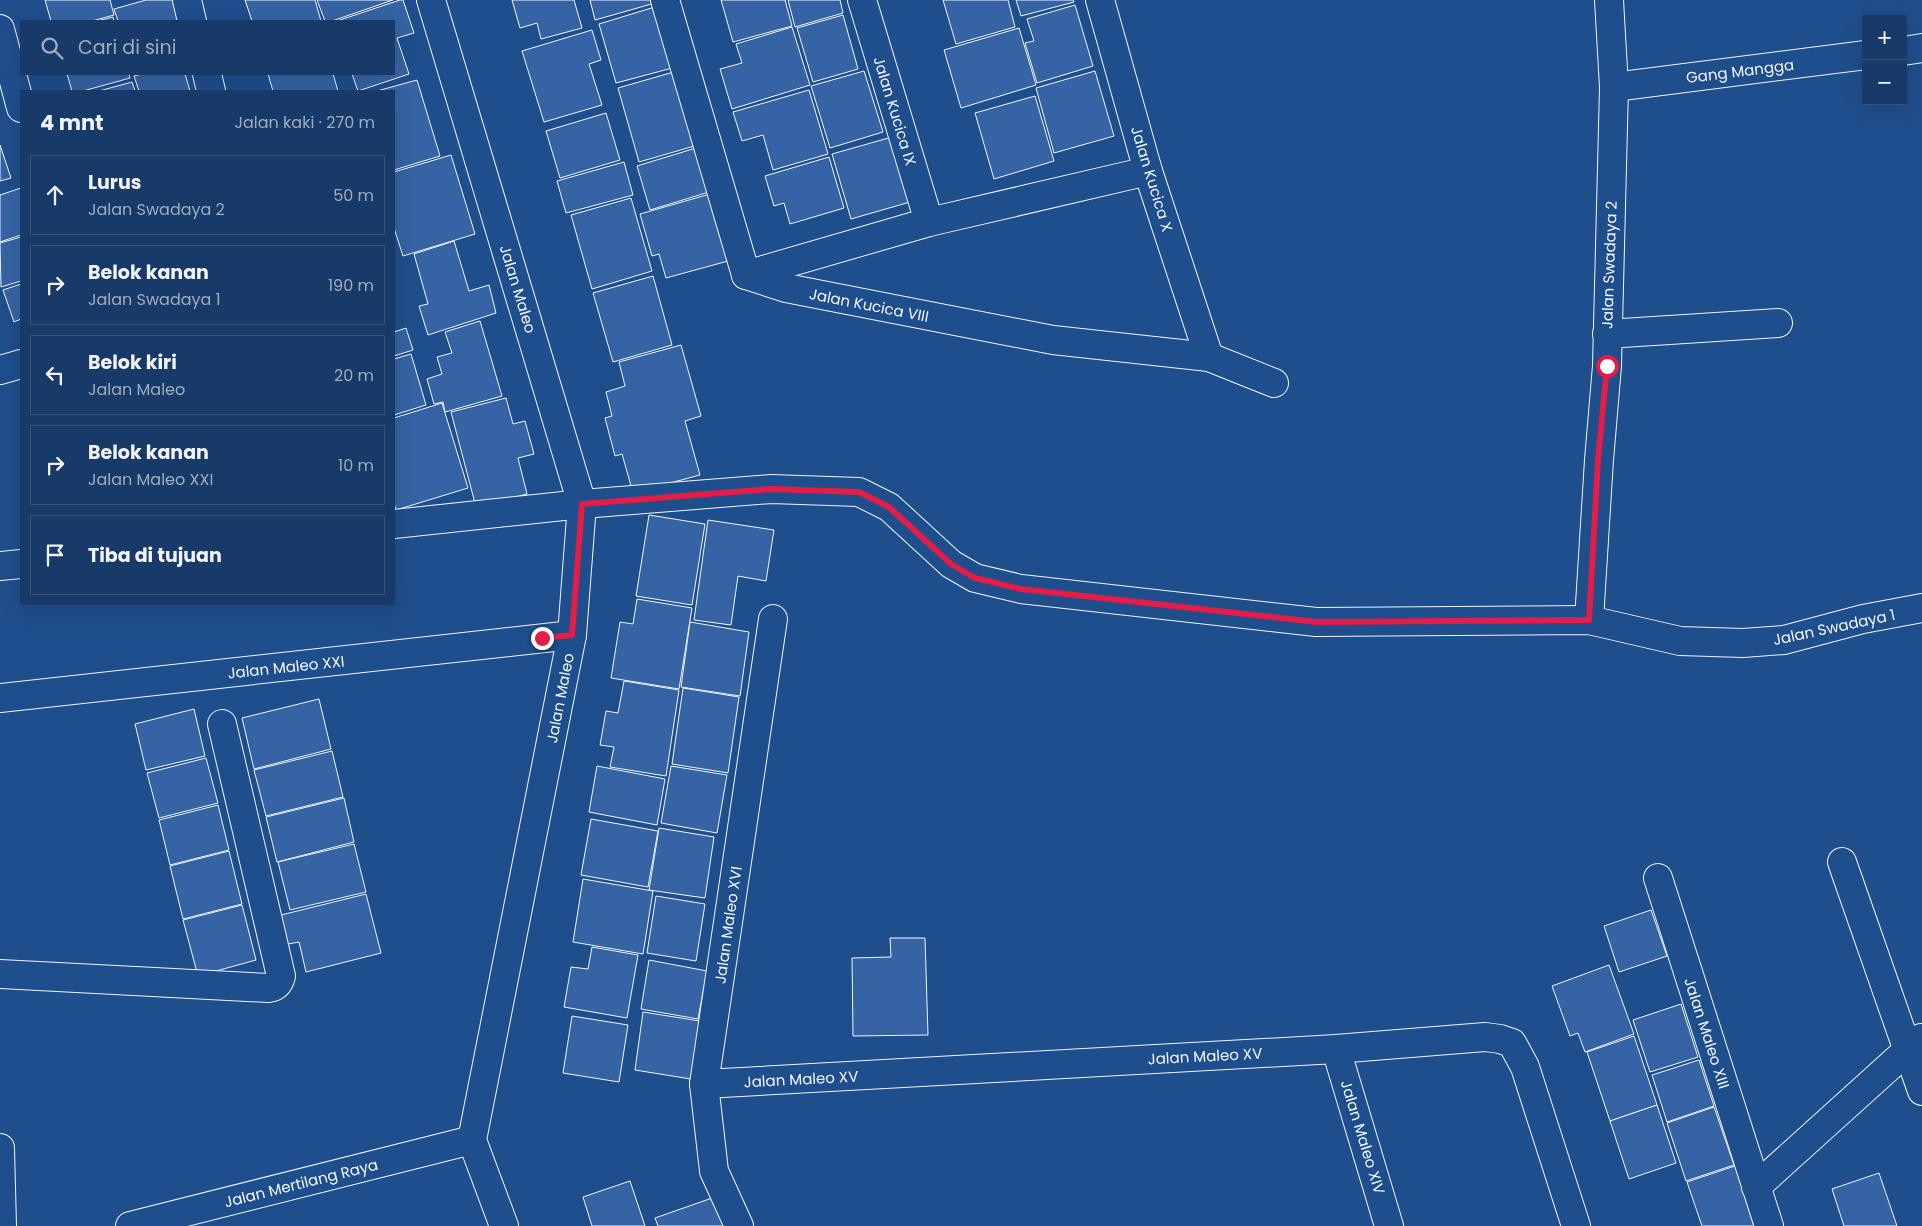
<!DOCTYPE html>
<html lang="id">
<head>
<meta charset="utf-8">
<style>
  body { margin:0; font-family:Poppins,sans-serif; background:#20416f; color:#f1f3f6 }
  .controls { position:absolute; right:15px; top:15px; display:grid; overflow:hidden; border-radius:0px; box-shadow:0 5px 20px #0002 }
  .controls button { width:45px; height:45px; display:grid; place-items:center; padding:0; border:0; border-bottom:1px solid #36547d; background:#173a69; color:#f1f3f6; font:25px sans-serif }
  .stop { position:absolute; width:15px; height:15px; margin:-11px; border:4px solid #e11d48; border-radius:50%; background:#fff }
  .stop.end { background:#e11d48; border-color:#fff; box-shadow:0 1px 5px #0008 }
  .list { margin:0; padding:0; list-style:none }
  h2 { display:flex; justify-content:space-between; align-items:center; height:65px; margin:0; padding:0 20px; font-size:21px }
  h2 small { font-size:16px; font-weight:400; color:#9eadc0 }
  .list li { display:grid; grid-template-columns:32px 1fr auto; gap:15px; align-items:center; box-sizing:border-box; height:80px; margin:0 10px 10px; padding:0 10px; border:1px solid #36547d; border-radius:0px }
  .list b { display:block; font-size:19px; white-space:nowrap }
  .list p { margin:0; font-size:16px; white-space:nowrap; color:#9eadc0 }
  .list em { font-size:16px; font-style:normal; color:#9eadc0 }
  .icon { flex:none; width:28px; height:28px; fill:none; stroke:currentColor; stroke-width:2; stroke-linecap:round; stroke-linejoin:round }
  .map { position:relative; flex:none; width:1922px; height:1226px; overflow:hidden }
  .search { position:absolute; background:#173a69; box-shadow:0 5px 20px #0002; left:20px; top:20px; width:375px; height:55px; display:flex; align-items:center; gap:12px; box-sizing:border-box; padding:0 18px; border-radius:0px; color:#9eadc0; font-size:19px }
  .panel { position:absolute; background:#173a69; box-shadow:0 5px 20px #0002; left:20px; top:90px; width:375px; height:515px; border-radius:0px }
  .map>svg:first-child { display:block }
  .building { fill:#3563a3; stroke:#f2f6ff }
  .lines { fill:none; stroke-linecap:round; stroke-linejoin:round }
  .street-casing { stroke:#f2f6ff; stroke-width:30 }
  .street { stroke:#1f4e8c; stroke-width:28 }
  .route { stroke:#e11d48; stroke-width:6 }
  .labels { text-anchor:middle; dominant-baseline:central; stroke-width:4; stroke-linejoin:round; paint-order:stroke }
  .street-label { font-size:15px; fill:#f2f6ff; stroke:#1f4e8c }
</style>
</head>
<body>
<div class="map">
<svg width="1922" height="1226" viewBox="0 0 1922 1226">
  <rect width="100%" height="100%" fill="#1f4e8c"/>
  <g class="building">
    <polygon points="45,0 110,0 114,15 92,21 51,21"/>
    <polygon points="146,0 176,0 182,21 118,21 114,9"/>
    <polygon points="245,0 315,0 321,21 252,21"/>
    <polygon points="317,0 393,0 332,21 325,21"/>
    <polygon points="400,0 403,0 414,33 397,38 409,74 358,91 352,74 394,74 394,21 337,21"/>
    <polygon points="512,0 574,0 582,28 541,39 537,23 520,28"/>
    <polygon points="590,0 654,0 655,3 595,20"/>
    <polygon points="721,0 785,0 792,26 733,42"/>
    <polygon points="788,0 840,0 843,13 795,27"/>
    <polygon points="943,0 1008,0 1015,27 956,44"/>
    <polygon points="1016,0 1073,0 1074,2 1021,16"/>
    <polygon points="1075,5 1093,66 1037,83 1025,43 1034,41 1027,19"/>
    <polygon points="658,6 676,67 616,83 599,24"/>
    <polygon points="843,15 858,69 813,82 797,28"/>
    <polygon points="113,17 114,21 97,21"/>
    <polygon points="792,27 810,85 732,109 720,69 742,63 736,44"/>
    <polygon points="1019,28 1036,85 961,108 944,50"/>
    <polygon points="592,30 601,60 589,64 602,105 544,122 522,51"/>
    <polygon points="677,71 698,145 639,162 618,88"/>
    <polygon points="864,71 883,132 830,148 811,86"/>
    <polygon points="1095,71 1114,136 1054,153 1036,88"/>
    <polygon points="67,74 129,74 130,78 83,91 72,91"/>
    <polygon points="142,74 185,74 190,91 139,91 134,76"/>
    <polygon points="268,74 333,74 338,91 273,91"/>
    <polygon points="417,80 440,156 394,170 394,91 377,91"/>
    <polygon points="132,82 135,91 99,91"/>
    <polygon points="809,90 828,154 773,170 763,135 742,141 733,112"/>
    <polygon points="1035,96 1054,161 994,179 975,113"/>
    <polygon points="606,113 620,160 560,178 546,131"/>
    <polygon points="892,137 910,202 851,219 832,154"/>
    <polygon points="0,145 11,178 0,181"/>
    <polygon points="696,148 709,192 650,210 637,166"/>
    <polygon points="451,155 475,234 403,256 394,228 394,172"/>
    <polygon points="829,157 844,208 790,224 784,203 774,206 765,176"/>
    <polygon points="624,162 633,195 566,213 557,181"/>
    <polygon points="21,188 21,235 0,242 0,195"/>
    <polygon points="710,194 728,261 666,278 659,254 652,256 640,214"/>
    <polygon points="631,198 652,271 592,289 571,215"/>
    <polygon points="21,237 21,281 1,287 0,243"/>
    <polygon points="454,241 469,291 489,285 496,313 428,335 419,306 428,304 414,254"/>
    <polygon points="653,276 672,345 613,362 593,293"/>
    <polygon points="21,284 21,319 14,322 3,290"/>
    <polygon points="480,321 502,396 445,412 443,402 434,404 427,379 442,374 437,357 452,353 445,332"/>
    <polygon points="406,328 413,350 394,356 394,332"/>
    <polygon points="681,345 701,416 685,421 700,475 633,493 622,454 615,456 605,418 612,416 606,392 625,386 619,362"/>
    <polygon points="411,354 426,405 394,415 394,359"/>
    <polygon points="506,398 513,424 525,421 534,454 518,458 527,494 476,507 451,412"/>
    <polygon points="442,403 468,488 396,510 394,503 394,418"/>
    <polygon points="649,515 705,524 692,605 636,596"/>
    <polygon points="708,520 774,530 766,581 738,576 731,625 694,620"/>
    <polygon points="637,599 692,608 679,689 611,678 620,622 633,624"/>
    <polygon points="690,622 749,632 740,696 681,687"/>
    <polygon points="624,681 679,690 666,776 610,767 614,747 600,745 606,711 618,713"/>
    <polygon points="683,688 739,697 728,773 672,764"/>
    <polygon points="319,699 331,749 254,769 242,718"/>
    <polygon points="194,709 205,756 146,770 135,724"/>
    <polygon points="332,751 343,797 266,816 254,770"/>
    <polygon points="206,758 218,803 159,818 147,773"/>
    <polygon points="597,766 665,779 657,825 589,812"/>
    <polygon points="671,766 727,775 717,833 661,823"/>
    <polygon points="344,798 354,842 277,862 266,817"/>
    <polygon points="218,805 229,850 170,865 159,820"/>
    <polygon points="591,819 658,831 648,887 581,875"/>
    <polygon points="659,828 714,837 705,898 649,890"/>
    <polygon points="354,844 366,892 290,910 278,862"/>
    <polygon points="229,851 242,904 183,919 170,866"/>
    <polygon points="583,879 653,891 643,954 573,942"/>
    <polygon points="366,894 381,953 306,972 299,942 283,945 277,916"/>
    <polygon points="656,896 705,904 696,961 647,953"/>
    <polygon points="242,905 256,960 198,976 183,920"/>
    <polygon points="1651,910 1667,956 1619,972 1604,926"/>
    <polygon points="890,938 925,938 928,1035 853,1036 852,958 891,957"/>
    <polygon points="592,947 638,955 627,1018 564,1007 571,967 588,969"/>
    <polygon points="649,960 707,971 698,1019 641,1009"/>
    <polygon points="1609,965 1634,1034 1585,1052 1578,1033 1570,1036 1552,986"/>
    <polygon points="1681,1004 1698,1057 1650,1072 1633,1020"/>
    <polygon points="643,1012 700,1021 691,1079 635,1070"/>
    <polygon points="572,1016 628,1025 619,1082 563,1073"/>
    <polygon points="1634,1036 1657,1105 1610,1121 1587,1052"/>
    <polygon points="1699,1060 1714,1106 1667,1122 1652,1075"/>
    <polygon points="1657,1105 1676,1163 1629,1179 1610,1121"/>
    <polygon points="1714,1107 1734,1165 1686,1181 1667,1123"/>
    <polygon points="1735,1166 1754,1226 1702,1226 1687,1182"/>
    <polygon points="1879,1173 1897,1226 1844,1226 1832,1189"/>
    <polygon points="630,1181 645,1226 592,1226 583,1197"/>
    <polygon points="715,1197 725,1226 658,1226 655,1218"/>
  </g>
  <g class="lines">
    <g class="street-casing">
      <g id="street">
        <polyline points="187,0 192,21"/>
        <polyline points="431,0 582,504 572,635 472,1140 504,1226"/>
        <polyline points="665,0 746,275 786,288 1053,340 1209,357 1274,383"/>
        <polyline points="862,0 929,222"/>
        <polyline points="1100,0 1148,171 1209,357"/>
        <polyline points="0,29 21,108"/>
        <polyline points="1903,51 1922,48"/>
        <polyline points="207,74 211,91"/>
        <polyline points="1614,87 1866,55"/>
        <polyline points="746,275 929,222 1148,171"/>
        <polyline points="1607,334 1778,323"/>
        <polyline points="0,370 21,364"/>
        <polyline points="394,524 582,504 771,489 859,492 889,507 951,564 975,578 1021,589 1316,622 1589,620 1680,641 1743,643 1784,640 1863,619 1922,608"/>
        <polyline points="0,566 21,564"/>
        <polyline points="1589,620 1599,460 1607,366 1614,87 1609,0"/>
        <polyline points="0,698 572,635"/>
        <polyline points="1842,862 1922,1091"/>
        <polyline points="1658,878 1769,1226"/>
        <path d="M0 974 268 988C276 987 279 984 281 976L222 724"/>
        <polyline points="1336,1049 1389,1226"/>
        <polyline points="704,1084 1336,1049 1485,1037 1500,1039 1512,1043 1525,1067 1576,1226"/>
        <polyline points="0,1148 2,1226"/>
        <polyline points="1756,1187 1921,1038"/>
        <polyline points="130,1226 472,1140"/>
        <polyline points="739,1226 714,1171 704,1084 773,619"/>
      </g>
    </g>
    <use href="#street" class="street"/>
  </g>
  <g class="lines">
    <polyline class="route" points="542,638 572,635 582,504 771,489 859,492 889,507 951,564 975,578 1021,589 1316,622 1589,620 1598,460 1607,366"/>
  </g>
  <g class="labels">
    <g class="street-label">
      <text transform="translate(1740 71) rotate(-7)">Gang Mangga</text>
      <text transform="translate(895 111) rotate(73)">Jalan Kucica IX</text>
      <text transform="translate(1152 179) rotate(73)">Jalan Kucica X</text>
      <text transform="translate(1609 265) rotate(-88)">Jalan Swadaya 2</text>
      <text transform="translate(518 289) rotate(73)">Jalan Maleo</text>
      <text transform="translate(869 305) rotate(11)">Jalan Kucica VIII</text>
      <text transform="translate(1834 627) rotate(-12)">Jalan Swadaya 1</text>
      <text transform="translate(286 667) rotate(-6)">Jalan Maleo XXI</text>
      <text transform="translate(560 698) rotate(-79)">Jalan Maleo</text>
      <text transform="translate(728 925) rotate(-82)">Jalan Maleo XVI</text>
      <text transform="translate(1707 1033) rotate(72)">Jalan Maleo XIII</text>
      <text transform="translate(1205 1056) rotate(-3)">Jalan Maleo XV</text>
      <text transform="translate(801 1079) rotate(-3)">Jalan Maleo XV</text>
      <text transform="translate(1363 1137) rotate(73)">Jalan Maleo XIV</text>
      <text transform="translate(301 1183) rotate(-14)">Jalan Mertilang Raya</text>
    </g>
  </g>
</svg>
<div class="controls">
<button>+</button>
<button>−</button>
</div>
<div class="stop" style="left:1607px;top:366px"></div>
<div class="stop end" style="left:542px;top:638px"></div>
<div class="search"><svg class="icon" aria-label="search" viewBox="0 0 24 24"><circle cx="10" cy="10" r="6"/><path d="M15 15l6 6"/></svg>Cari di sini</div>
<section class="panel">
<h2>4 mnt<small>Jalan kaki · 270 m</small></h2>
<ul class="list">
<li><svg class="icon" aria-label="ahead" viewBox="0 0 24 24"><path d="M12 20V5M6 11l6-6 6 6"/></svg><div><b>Lurus</b><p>Jalan Swadaya 2</p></div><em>50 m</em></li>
<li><svg class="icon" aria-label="right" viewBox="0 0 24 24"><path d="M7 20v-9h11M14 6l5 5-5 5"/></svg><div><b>Belok kanan</b><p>Jalan Swadaya 1</p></div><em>190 m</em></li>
<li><svg class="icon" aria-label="left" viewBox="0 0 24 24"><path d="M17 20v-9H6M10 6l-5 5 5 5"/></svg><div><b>Belok kiri</b><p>Jalan Maleo</p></div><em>20 m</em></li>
<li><svg class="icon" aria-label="right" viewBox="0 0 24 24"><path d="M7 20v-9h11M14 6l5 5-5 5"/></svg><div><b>Belok kanan</b><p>Jalan Maleo XXI</p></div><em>10 m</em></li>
<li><svg class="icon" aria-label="arrive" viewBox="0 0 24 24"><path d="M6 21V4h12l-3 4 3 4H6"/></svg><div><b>Tiba di tujuan</b></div></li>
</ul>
</section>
</div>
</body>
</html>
